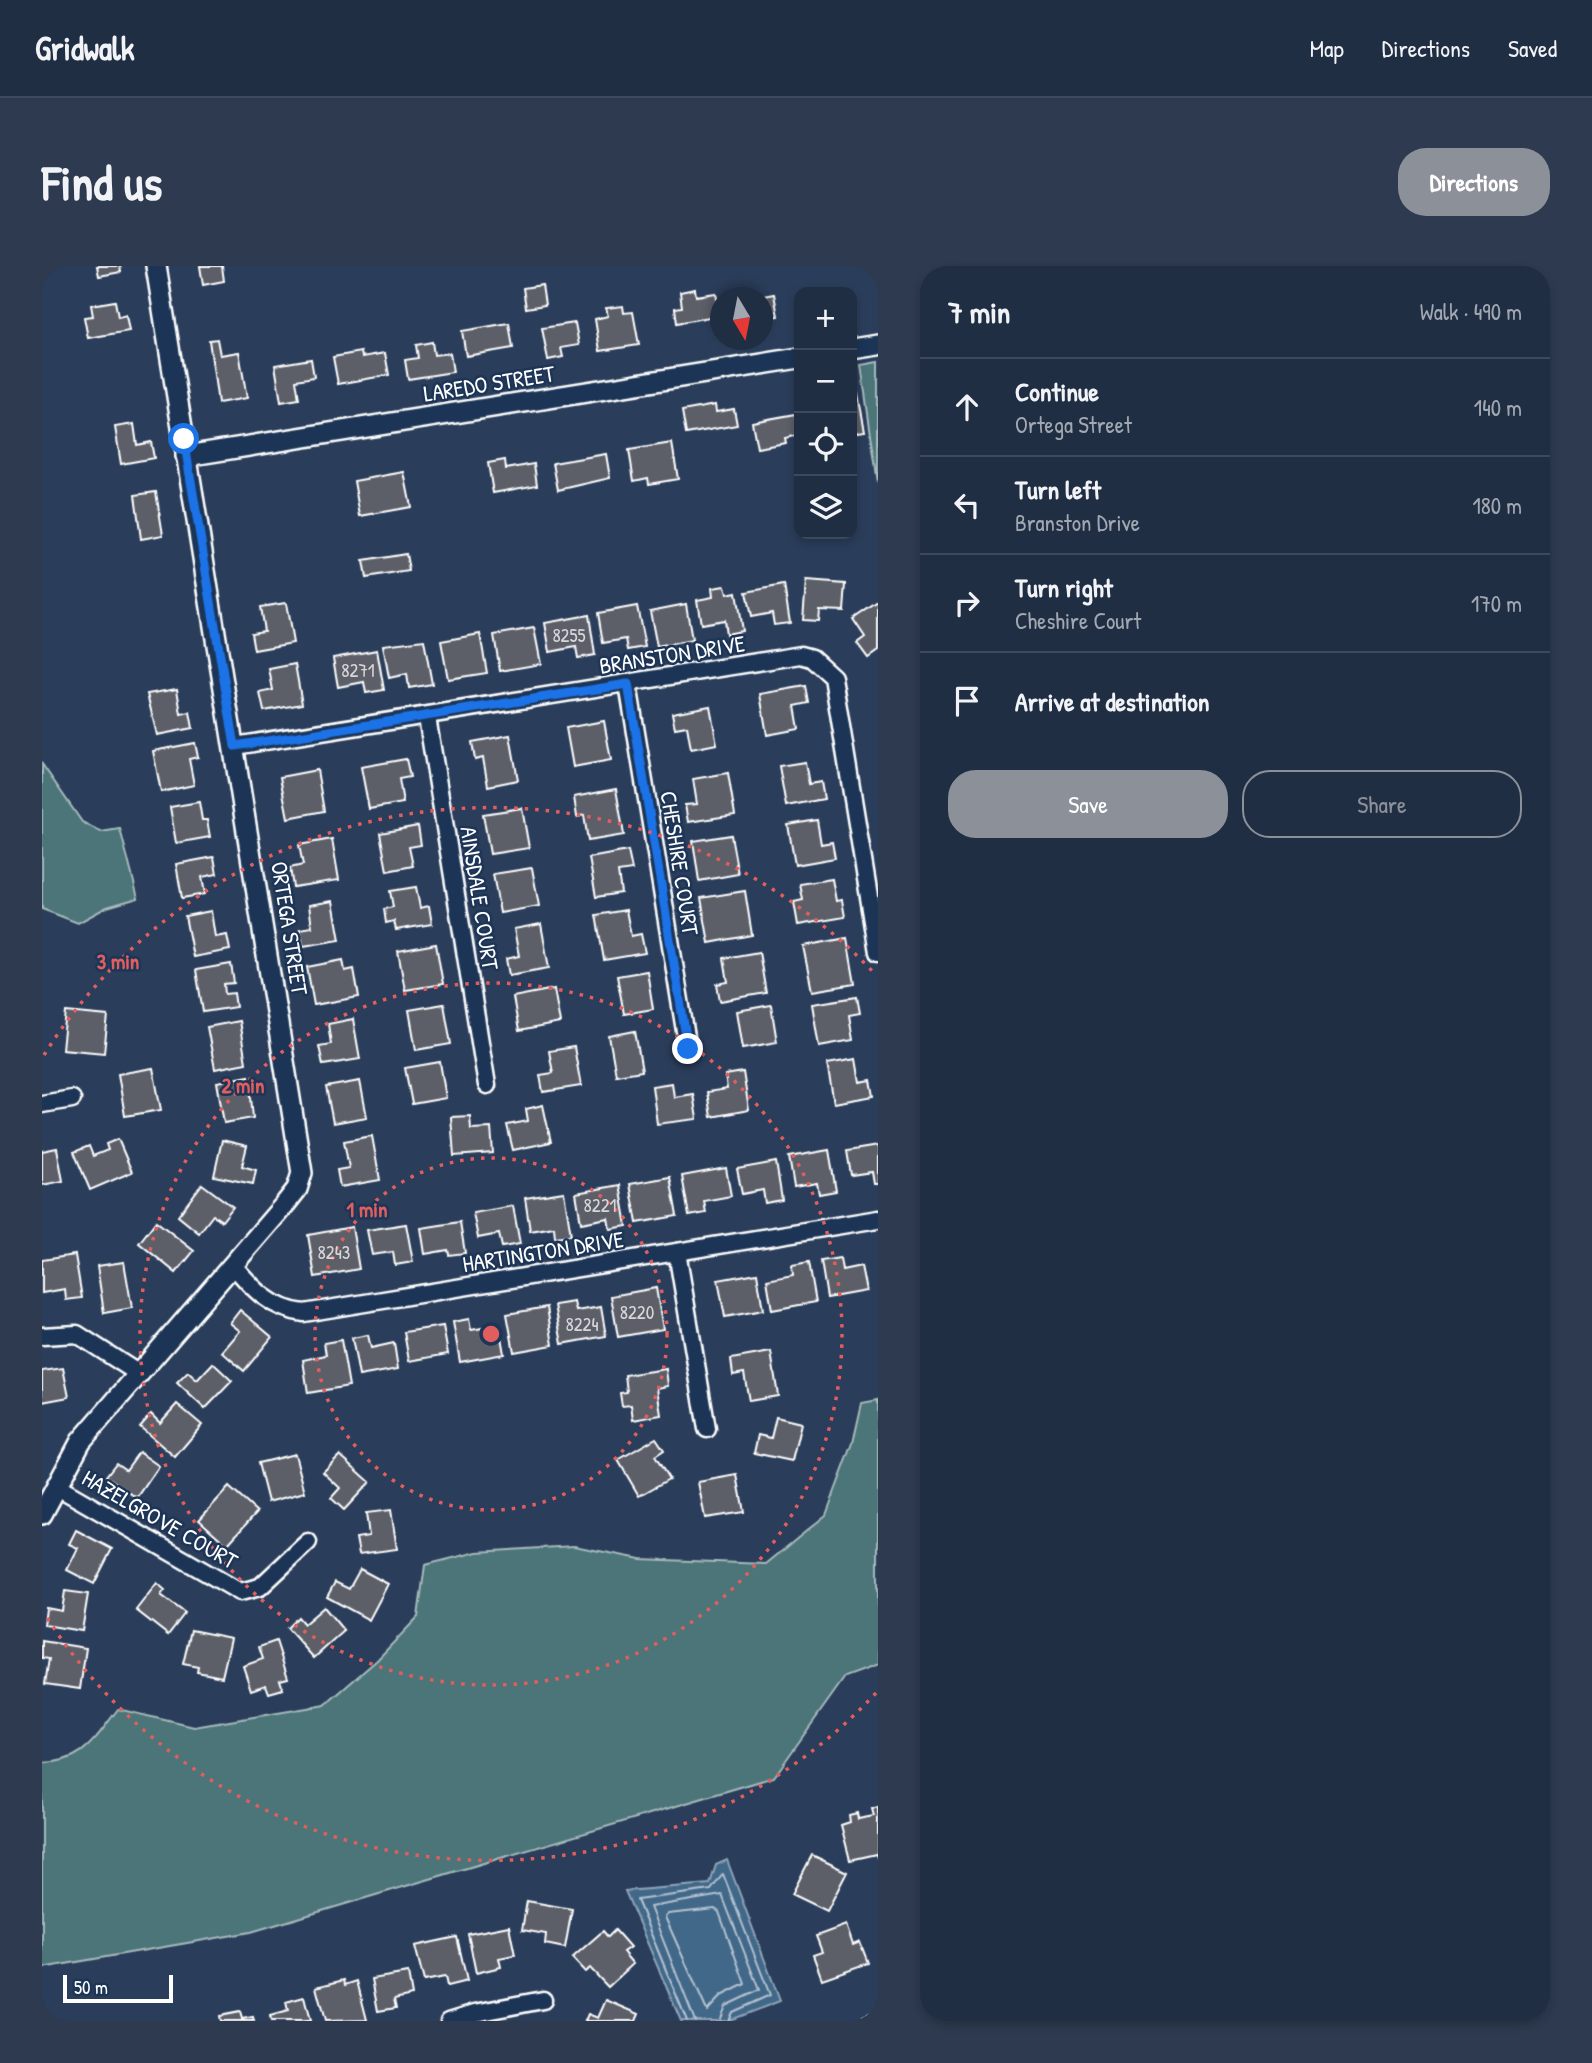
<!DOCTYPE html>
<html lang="en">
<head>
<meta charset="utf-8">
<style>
  body { margin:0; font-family:"Patrick Hand",sans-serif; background:#2d3a4f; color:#f1f3f6 }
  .controls { position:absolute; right:21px; top:21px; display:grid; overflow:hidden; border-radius:14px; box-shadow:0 4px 10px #0003 }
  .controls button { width:63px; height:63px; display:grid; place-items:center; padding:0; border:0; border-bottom:2px solid #3d4a5d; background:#202e44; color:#f1f3f6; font:35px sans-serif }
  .compass { position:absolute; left:668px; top:21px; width:63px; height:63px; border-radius:50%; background:#202e44; box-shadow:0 4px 10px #0003; rotate:170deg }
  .scale { position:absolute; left:21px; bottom:18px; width:110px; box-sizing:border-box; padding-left:7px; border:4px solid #fff; border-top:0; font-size:19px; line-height:24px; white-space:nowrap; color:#fff; -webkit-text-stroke:5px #1d3557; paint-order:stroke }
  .stop { position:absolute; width:21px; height:21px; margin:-16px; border:5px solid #1a73e8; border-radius:50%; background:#fff }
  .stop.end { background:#1a73e8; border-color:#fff; box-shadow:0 2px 7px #0008 }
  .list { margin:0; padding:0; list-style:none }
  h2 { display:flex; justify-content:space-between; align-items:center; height:91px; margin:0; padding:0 28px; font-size:30px }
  h2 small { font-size:23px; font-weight:400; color:#a2a8b2 }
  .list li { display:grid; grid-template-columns:46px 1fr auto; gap:21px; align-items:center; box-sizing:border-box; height:98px; padding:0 28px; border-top:2px solid #3d4a5d }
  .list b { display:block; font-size:26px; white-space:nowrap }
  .list p { margin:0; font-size:23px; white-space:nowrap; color:#a2a8b2 }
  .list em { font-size:23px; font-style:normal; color:#a2a8b2 }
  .actions { display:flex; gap:14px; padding:21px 28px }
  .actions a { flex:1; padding:16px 0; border:2px solid #8c9099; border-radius:28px; text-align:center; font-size:24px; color:#8c9099 }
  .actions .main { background:#8c9099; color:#fff }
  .icon { flex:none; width:38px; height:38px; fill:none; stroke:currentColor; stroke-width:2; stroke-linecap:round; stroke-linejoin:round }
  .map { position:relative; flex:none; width:836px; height:1755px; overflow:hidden; border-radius:28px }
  header { display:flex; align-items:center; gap:42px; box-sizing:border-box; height:98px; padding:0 35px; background:#202e44; border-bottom:2px solid #3d4a5d }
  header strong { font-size:33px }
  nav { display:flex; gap:38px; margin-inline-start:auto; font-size:24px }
  .intro { display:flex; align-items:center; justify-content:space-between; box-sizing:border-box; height:168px; padding:0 42px }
  h1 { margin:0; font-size:49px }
  .button { padding:18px 32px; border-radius:28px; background:#8c9099; color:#fff; font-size:24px; font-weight:700 }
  main { display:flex; gap:42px; padding:0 42px }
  aside { flex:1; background:#202e44; border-radius:28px; box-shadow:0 4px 10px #0003 }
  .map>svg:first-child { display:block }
  .green { fill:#4c7479; stroke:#a6babc; stroke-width:2 }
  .water { fill:#426789; stroke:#8ea4b8; stroke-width:2 }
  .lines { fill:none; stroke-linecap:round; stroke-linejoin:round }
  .shore { stroke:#b3c2d0; stroke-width:2 }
  .building { fill:#5c5f67; stroke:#fff; stroke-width:2 }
  .minor-casing { stroke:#fff; stroke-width:21 }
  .tertiary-casing { stroke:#fff; stroke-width:24 }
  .minor { stroke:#1d3557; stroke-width:16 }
  .tertiary { stroke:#1d3557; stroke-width:19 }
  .route { stroke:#1a73e8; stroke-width:9 }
  .ring { fill:none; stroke:#e05e5e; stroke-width:3.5; stroke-dasharray:3.5 7 }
  .labels { text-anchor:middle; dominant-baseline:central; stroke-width:5; stroke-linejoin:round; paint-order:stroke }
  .number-label { font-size:19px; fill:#d6d7d9 }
  .street-label { font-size:23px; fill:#fff; stroke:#1d3557 }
  .centre { fill:#e05e5e; stroke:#1d3557; stroke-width:3.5 }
  .ring-label { font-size:21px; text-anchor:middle; font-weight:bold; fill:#e05e5e; stroke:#1d3557; stroke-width:5; stroke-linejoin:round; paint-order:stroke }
</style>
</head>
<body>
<header>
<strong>Gridwalk</strong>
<nav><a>Map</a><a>Directions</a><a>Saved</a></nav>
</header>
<div class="intro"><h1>Find us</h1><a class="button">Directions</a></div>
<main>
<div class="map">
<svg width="836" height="1755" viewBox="0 0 836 1755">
  <rect width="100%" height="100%" fill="#2a3d5a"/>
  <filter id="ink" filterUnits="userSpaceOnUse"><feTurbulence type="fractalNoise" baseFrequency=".0143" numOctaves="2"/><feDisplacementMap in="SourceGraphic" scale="14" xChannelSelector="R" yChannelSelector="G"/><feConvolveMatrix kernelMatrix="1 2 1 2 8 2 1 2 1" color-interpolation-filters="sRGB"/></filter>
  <g filter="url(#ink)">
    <g class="green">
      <polygon points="836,96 836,217 819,99"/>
      <polygon points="0,498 40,556 59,566 78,563 96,632 65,641 36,657 0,643"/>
      <path d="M836 1134V1399L803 1411 732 1511 209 1666 0 1702V1497C42 1496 52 1474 76 1443L152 1461 283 1439 335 1394 376 1351 383 1299 435 1286 532 1280 598 1293 724 1298 784 1249 811 1177 820 1137Z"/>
    </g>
    <polygon class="water" points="685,1594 738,1735 685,1755 639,1755 583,1625 668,1618 674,1599"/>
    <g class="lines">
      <g class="shore">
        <polygon points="673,1643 677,1646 703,1718 679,1730 665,1745 623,1651 626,1648"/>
        <polyline points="645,1755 595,1634 669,1624 681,1608 728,1729 690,1746 686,1755"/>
        <polyline points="653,1755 608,1641 680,1629 717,1724 683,1740 677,1755"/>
      </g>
    </g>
    <g class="building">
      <polygon points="55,0 78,0 79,6 57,10"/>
      <polygon points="158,0 180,0 182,15 161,19"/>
      <polygon points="500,19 503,39 484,42 481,22"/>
      <polygon points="653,23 654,30 674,27 678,49 635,57 633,42 640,41 638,26"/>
      <polygon points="732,28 736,50 720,53 720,32 711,32"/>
      <polygon points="73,35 76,51 84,49 87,65 46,72 42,51 51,50 49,39"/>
      <polygon points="581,40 582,47 591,46 597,79 558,85 553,53 566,50 564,42"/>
      <polygon points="467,57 471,82 424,90 420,65"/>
      <polygon points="533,57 537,79 519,82 521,91 506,94 500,62"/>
      <polygon points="175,73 178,89 197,86 205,132 176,137 167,74"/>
      <polygon points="390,76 392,89 408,87 411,106 366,113 363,94 376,92 374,79"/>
      <polygon points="319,86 320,91 343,87 347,109 296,118 291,91"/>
      <polygon points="269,93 272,111 254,114 257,133 239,136 233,99"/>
      <polygon points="816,128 823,165 810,167 810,129"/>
      <polygon points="673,139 674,146 692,143 695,159 644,168 640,145"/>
      <polygon points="754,148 757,169 743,172 744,177 715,182 710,156"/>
      <polygon points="92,158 95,179 109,176 112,192 79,198 73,161"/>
      <polygon points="630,177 636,213 607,218 606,212 592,215 587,184"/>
      <polygon points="564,188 568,212 516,224 511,197"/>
      <polygon points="463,194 464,203 492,198 495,219 451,227 446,197"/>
      <polygon points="362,206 369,241 318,250 312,215"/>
      <polygon points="114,226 121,269 99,273 93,229"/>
      <polygon points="364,288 367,305 324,312 321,295"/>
      <polygon points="764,315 804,318 802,345 777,344 776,355 761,354"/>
      <polygon points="742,319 748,357 732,359 730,347 709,351 704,326"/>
      <polygon points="683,320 685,328 694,326 700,365 684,368 682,354 659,358 655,334 671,331 670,322"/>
      <polygon points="836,336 836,385 826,392 815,377 823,371 811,353"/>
      <polygon points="244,337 251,377 212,384 209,367 222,365 218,341"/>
      <polygon points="644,338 650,374 615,381 608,345"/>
      <polygon points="595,340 603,381 586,384 584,373 561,377 556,347"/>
      <polygon points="547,349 553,389 536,392 534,381 508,386 503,357"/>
      <polygon points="492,362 499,398 458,405 452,369"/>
      <polygon points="438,368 445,407 406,413 399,375"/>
      <polygon points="382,374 390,418 367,422 365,408 347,412 341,379"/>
      <polygon points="335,384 342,424 324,427 322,416 296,421 291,392"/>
      <polygon points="253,398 260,438 222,445 218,427 231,424 227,403"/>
      <polygon points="764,420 767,437 753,440 757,463 725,469 718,428"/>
      <polygon points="135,423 139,448 148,446 151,462 115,469 105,428"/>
      <polygon points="668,440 675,478 649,483 645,460 633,462 630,447"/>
      <polygon points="562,455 569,494 531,501 524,462"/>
      <polygon points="468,469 476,514 446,520 441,492 433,494 430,476"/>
      <polygon points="153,477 156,491 147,493 152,519 119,526 111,485"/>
      <polygon points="364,493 368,511 357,513 361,537 327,543 319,501"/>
      <polygon points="763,496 767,518 779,516 782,533 744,540 737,500"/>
      <polygon points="275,504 282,545 246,552 238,511"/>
      <polygon points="686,507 693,549 646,556 643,539 655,538 651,513"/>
      <polygon points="574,523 582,569 546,575 542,549 535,551 532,531"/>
      <polygon points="157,536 160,554 165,554 168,571 134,577 128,541"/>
      <polygon points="480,542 487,582 448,588 441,548"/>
      <polygon points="775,554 779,578 790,576 793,592 753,599 746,559"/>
      <polygon points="376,560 379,579 367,581 371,600 345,605 338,567"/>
      <polygon points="689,569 696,608 657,615 651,575"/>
      <polygon points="290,573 297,614 251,621 248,602 261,599 257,579"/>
      <polygon points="586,585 590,604 576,606 579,627 554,631 547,592"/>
      <polygon points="172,591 175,608 160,611 163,628 140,632 134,598"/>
      <polygon points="490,602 497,640 458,647 451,608"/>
      <polygon points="790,613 794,635 800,634 803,651 756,659 752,636 761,634 758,618"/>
      <polygon points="374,621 378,642 387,640 390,658 354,664 352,655 344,657 342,643 351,641 348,625"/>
      <polygon points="703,625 710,669 667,677 659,632"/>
      <polygon points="291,635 298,674 261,680 258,663 270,661 267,639"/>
      <polygon points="584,644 589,670 599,668 603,687 562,694 554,649"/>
      <polygon points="169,645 173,671 185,669 188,684 151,691 143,650"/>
      <polygon points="499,658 507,702 467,709 464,693 477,690 472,663"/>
      <polygon points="805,672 813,718 770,725 761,680"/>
      <polygon points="394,678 401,718 363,724 356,685"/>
      <polygon points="717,686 724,727 678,735 675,718 686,716 682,692"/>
      <polygon points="301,694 303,705 312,703 317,731 272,739 265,701"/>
      <polygon points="189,698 192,717 182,718 183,728 192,727 194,741 161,746 154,704"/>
      <polygon points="605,705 611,743 582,748 575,710"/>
      <polygon points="512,723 518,757 477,765 471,731"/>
      <polygon points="815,731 818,747 807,749 811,774 777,780 770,738"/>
      <polygon points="402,738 409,778 374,784 367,744"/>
      <polygon points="729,739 735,776 701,782 695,745"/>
      <polygon points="24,746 66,750 62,787 20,783"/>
      <polygon points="311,753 318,793 281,799 277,780 289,778 286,758"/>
      <polygon points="197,755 204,797 173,803 165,761"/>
      <polygon points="593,765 600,805 574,809 567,770"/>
      <polygon points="532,781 539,820 501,826 498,809 511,807 507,785"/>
      <polygon points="814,793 818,816 829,814 832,830 792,837 785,798"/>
      <polygon points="398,796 404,832 370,838 363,802"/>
      <polygon points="111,802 119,844 83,850 76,808"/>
      <polygon points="701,806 707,844 669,851 665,826 685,823 683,809"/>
      <polygon points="207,810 211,852 182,857 175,816"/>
      <polygon points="318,815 325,851 291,857 284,821"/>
      <polygon points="630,817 632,831 651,828 655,853 615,858 610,820"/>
      <polygon points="501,839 509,876 471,884 465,859 486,855 484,843"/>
      <polygon points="428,850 429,863 449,862 451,887 412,890 409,851"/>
      <polygon points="330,870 338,914 298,921 295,904 307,902 302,875"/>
      <polygon points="76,873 90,906 48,924 32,886 47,880 51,890 66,884 64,878"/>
      <polygon points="180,874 205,880 200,900 214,904 211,918 172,910"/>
      <polygon points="836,880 836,918 832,918 830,906 809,909 805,885"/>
      <polygon points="15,882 21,915 0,919 0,885"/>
      <polygon points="787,884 794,925 777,928 775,917 752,921 747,891"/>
      <polygon points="734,896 740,934 723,937 721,924 700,928 695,903"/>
      <polygon points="684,902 689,930 662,935 664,947 647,950 640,910"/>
      <polygon points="628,911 635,950 595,957 588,918"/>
      <polygon points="160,918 191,941 180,955 171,949 157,967 136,950"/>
      <polygon points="578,919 585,960 568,963 566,952 539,957 534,927"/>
      <polygon points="522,926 529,969 513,971 512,961 488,965 483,932"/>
      <polygon points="471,940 478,978 460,981 457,968 436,972 431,947"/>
      <polygon points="114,955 152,985 134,1007 97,977"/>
      <polygon points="418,956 423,987 407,989 406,984 383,988 379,962"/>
      <polygon points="364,958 371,996 353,999 351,986 330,989 325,964"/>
      <polygon points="310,961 317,1003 273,1011 266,969"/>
      <polygon points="33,989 40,1032 24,1034 23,1023 0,1027 0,994"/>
      <polygon points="798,992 800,1004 819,1000 824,1025 785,1032 779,995"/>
      <polygon points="82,996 90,1042 62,1047 55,1000"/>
      <polygon points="767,996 774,1036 730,1044 725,1014 751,1009 750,999"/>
      <polygon points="715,1007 721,1044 683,1051 676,1014"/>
      <polygon points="614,1022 621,1063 576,1071 569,1030"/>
      <polygon points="532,1036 534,1045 559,1041 564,1070 520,1078 513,1039"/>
      <polygon points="505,1041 511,1079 472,1086 465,1048"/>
      <polygon points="198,1044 230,1071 202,1105 180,1086 198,1065 188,1057"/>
      <polygon points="427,1053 429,1064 457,1059 462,1088 418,1096 411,1056"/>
      <polygon points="401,1060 406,1088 367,1095 362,1066"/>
      <polygon points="326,1069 329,1082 352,1077 356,1103 317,1110 310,1072"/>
      <polygon points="299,1074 307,1120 266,1127 261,1094 284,1089 282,1077"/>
      <polygon points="729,1086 736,1130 707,1135 702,1107 691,1109 689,1093"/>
      <polygon points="171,1097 190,1115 163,1143 135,1117 146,1106 155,1114"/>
      <polygon points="21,1102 27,1131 0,1136 0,1105"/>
      <polygon points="624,1103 626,1120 615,1122 619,1149 591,1154 589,1139 580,1140 578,1127 585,1126 583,1109"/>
      <polygon points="135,1138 160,1159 133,1191 98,1161 109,1148 118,1157"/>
      <polygon points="734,1151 759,1157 750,1195 712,1187 716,1169 729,1172"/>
      <polygon points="614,1172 622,1184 613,1190 627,1213 597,1230 576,1194"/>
      <polygon points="97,1186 117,1200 95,1232 64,1210 74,1197 84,1204"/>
      <polygon points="253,1188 263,1226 226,1236 216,1197"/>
      <polygon points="298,1189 328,1216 302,1244 289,1232 298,1222 281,1206"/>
      <polygon points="695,1209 702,1246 663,1252 656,1216"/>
      <polygon points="187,1221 215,1246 185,1279 157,1254"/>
      <polygon points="349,1244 355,1283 317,1288 314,1272 327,1270 324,1247"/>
      <polygon points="34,1264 70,1283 52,1318 25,1304 36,1282 27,1278"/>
      <polygon points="318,1303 346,1318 327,1354 285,1331 293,1316 307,1323"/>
      <polygon points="115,1317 123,1324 119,1329 143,1347 126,1369 94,1344"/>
      <polygon points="23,1325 46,1328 40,1365 2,1359 4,1342 20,1345"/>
      <polygon points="282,1341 302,1365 272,1392 245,1362 256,1351 262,1358"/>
      <polygon points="149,1364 189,1372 180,1411 155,1406 156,1401 141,1398"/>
      <polygon points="0,1375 44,1382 38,1423 3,1418 7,1393 0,1392"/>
      <polygon points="234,1375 246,1412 238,1414 241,1423 227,1427 224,1419 209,1424 201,1400 221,1393 217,1381"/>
      <polygon points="836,1541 836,1592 835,1588 808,1594 799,1559 808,1556 807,1549 815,1547 816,1553 832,1550 830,1543"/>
      <polygon points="770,1589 805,1606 785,1645 750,1628"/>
      <polygon points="485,1635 530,1643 523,1682 503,1678 504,1668 480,1664"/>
      <polygon points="804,1659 811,1679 818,1676 826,1697 780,1713 771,1689 780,1686 774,1670"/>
      <polygon points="467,1660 473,1689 457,1692 459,1701 434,1707 426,1668"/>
      <polygon points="573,1664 588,1681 581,1686 591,1698 566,1721 548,1702 543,1706 530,1692 561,1665 566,1671"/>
      <polygon points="415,1671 425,1715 405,1720 403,1711 382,1715 373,1680"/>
      <polygon points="366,1707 370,1729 352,1733 354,1742 336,1745 330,1713"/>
      <polygon points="302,1714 303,1719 315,1715 325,1754 283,1755 274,1721"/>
      <polygon points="262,1731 268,1755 229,1755 228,1750 246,1745 244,1736"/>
      <polygon points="564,1734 597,1748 594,1755 543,1755 546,1748 556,1752"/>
      <polygon points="836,1744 836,1755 823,1755 821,1750"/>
      <polygon points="198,1746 200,1753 211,1751 212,1755 178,1755 177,1750"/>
    </g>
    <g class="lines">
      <g class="minor-casing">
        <g id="minor">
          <polyline points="586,418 646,783"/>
          <polyline points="385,451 445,819"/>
          <polyline points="193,480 759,389 770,392 791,411 836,686"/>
          <polyline points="0,838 30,833"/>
          <polyline points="635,986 665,1163"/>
          <path d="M191 999C211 1023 229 1043 262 1047L836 953"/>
          <polyline points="0,1070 35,1068 97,1108"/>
          <polyline points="14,1220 198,1326 218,1321 266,1276"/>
          <polyline points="407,1755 433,1747 501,1734"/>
        </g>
      </g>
      <g class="tertiary-casing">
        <g id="tertiary">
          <polyline points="810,83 836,79"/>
          <polyline points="144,190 757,92"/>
          <polyline points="0,1248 39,1175 244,937 255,923 260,907 114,0"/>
        </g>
      </g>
      <use href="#minor" class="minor"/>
      <use href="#tertiary" class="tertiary"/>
    </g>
  </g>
  <g class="lines" filter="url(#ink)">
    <polyline class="route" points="142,173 193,480 586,418 646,783"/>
  </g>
  <g class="ring">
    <circle cx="449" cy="1068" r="176"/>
    <circle cx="449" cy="1068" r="351"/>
    <path d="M834 1427A527 527 0 0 1 2 1347M2 789A527 527 0 0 1 834 709"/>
  </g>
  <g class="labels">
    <g class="number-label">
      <text x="527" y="369">8255</text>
      <text x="316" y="404">8271</text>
      <text x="558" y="939">8221</text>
      <text x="292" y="986">8243</text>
      <text x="595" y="1046">8220</text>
      <text x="540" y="1058">8224</text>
    </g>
    <g class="street-label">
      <text transform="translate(447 117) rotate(-9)">LAREDO STREET</text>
      <text transform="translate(630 388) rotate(-9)">BRANSTON DRIVE</text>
      <text transform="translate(638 597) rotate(81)">CHESHIRE COURT</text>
      <text transform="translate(438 632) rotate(81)">AINSDALE COURT</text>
      <text transform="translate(248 662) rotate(81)">ORTEGA STREET</text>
      <text transform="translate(501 985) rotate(-9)">HARTINGTON DRIVE</text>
      <text transform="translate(118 1253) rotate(30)">HAZELGROVE COURT</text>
    </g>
  </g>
  <circle cx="449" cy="1068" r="10" class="centre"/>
  <g class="ring-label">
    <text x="76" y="703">3 min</text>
    <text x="201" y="827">2 min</text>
    <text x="325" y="951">1 min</text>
  </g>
</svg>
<div class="controls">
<button>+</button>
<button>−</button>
<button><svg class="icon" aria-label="locate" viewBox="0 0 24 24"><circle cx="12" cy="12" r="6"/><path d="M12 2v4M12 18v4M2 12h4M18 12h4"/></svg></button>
<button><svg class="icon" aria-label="layers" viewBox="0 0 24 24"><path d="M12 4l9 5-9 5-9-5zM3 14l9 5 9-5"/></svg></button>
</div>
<svg class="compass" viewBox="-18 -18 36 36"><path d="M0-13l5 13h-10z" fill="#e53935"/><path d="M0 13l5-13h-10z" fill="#a2a8b2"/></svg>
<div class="scale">50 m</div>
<div class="stop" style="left:142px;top:173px"></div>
<div class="stop end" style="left:646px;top:783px"></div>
</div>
<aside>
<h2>7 min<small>Walk · 490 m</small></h2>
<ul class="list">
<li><svg class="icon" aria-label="ahead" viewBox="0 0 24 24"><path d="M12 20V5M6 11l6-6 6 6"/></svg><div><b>Continue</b><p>Ortega Street</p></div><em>140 m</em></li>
<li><svg class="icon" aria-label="left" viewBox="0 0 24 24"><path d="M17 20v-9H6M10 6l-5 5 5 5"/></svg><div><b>Turn left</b><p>Branston Drive</p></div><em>180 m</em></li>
<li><svg class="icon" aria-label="right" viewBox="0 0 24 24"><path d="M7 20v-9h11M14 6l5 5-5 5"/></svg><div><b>Turn right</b><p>Cheshire Court</p></div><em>170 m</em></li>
<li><svg class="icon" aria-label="arrive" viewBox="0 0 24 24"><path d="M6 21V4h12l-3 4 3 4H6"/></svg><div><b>Arrive at destination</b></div></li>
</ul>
<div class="actions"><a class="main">Save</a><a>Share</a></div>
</aside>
</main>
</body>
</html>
